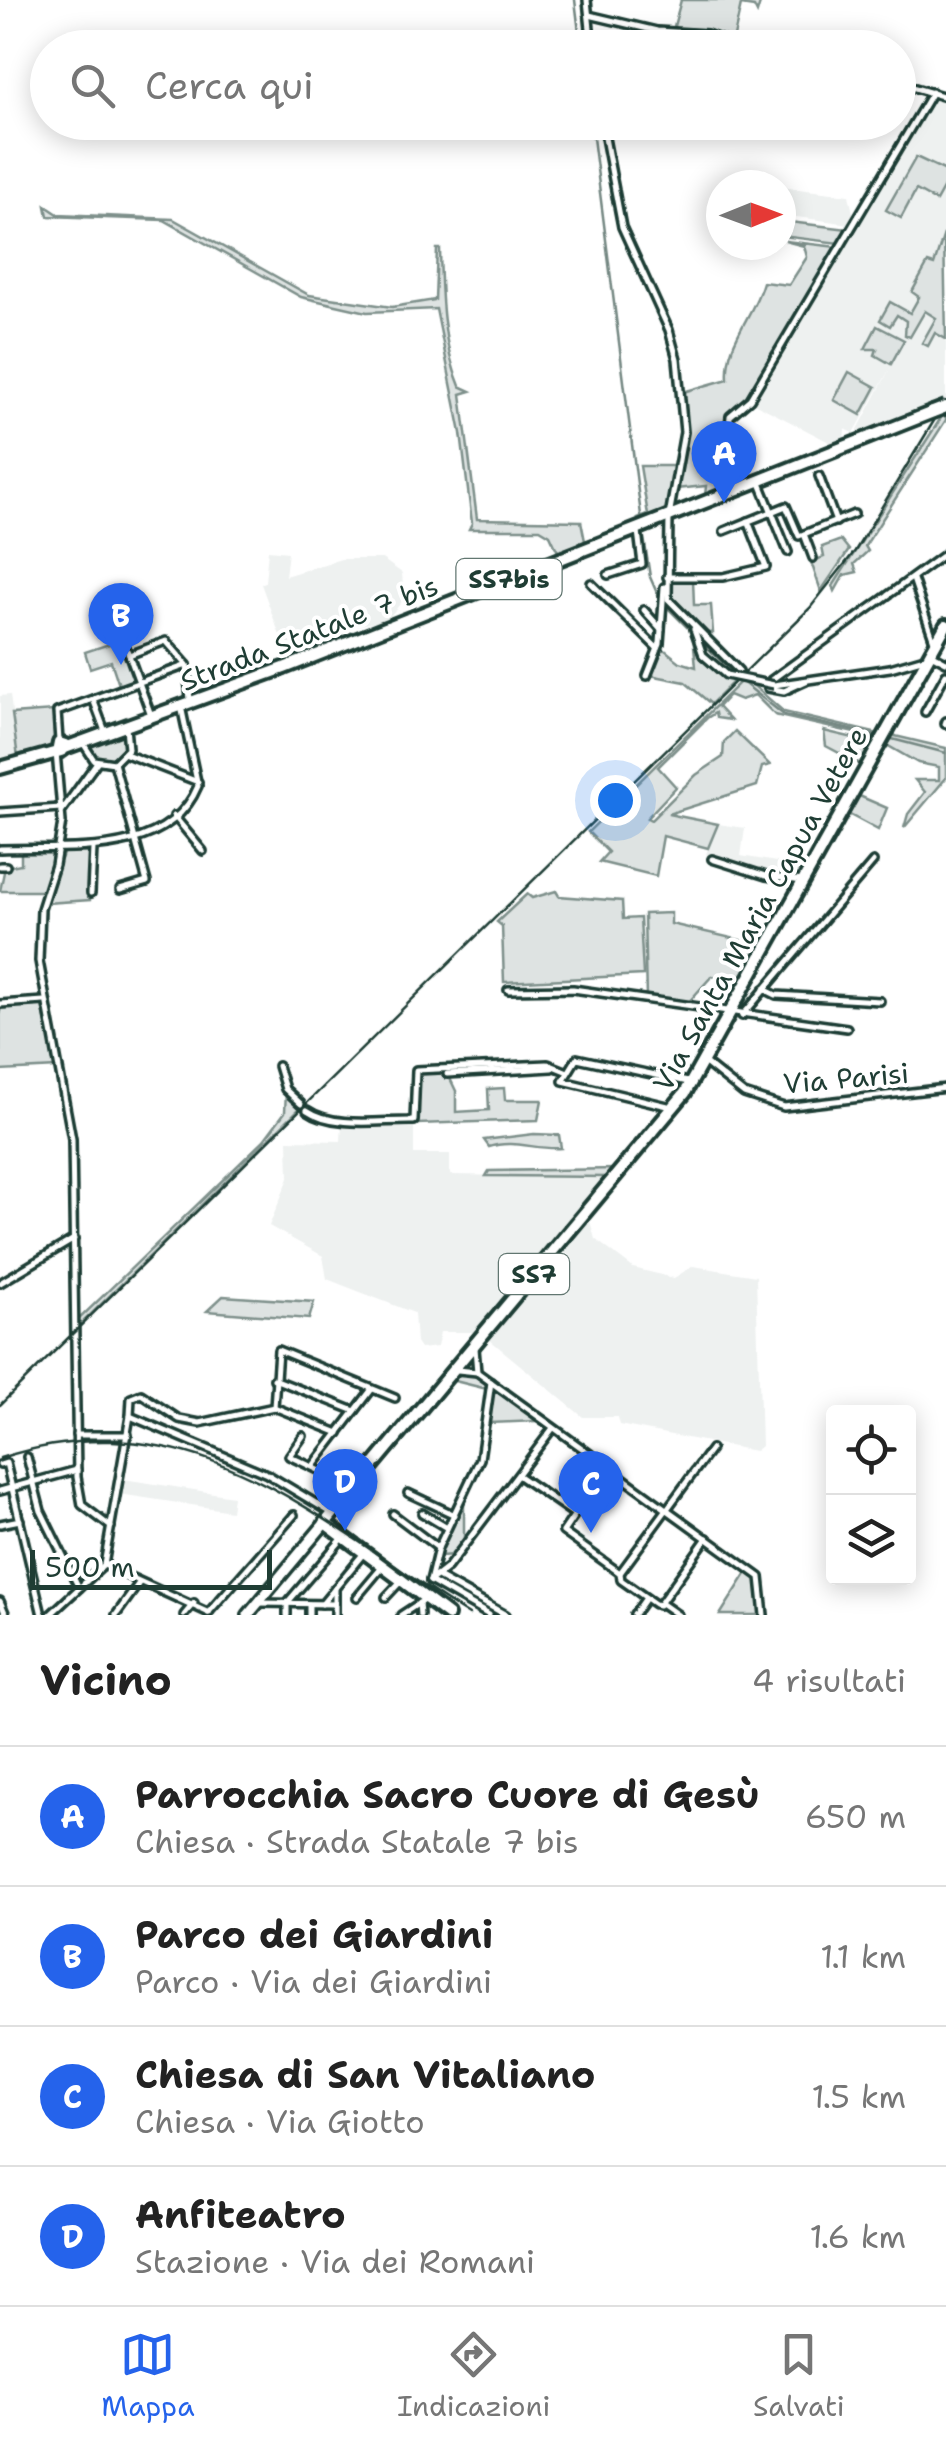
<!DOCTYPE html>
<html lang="it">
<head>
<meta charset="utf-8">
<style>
  body { margin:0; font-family:"Shantell Sans",sans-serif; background:#f2f2f2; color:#222 }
  .controls { position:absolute; right:30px; bottom:30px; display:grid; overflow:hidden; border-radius:10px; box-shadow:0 5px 25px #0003 }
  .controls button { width:90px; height:90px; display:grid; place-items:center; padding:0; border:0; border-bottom:2px solid #e0e0e0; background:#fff; color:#222; font:50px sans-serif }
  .compass { position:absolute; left:706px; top:170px; width:90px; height:90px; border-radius:50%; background:#fff; box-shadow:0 5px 25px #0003; rotate:89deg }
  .scale { position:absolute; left:30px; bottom:25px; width:242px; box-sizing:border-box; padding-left:10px; border:5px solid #1f3d34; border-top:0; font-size:28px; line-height:35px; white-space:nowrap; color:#1f3d34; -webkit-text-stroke:8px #fff; paint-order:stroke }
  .you { position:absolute; left:615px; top:800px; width:35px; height:35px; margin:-25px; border:8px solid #fff; border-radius:50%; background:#1a73e8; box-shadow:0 0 0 15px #1a73e833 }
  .badge { display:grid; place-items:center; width:65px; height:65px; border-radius:50%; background:#2563eb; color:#fff; font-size:32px; font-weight:700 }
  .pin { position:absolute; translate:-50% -82px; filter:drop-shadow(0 2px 5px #0008) }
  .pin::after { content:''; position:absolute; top:52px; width:35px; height:30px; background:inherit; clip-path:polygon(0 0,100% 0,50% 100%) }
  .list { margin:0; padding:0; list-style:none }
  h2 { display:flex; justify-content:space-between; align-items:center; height:130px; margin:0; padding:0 40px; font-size:42px }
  h2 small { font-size:32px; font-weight:400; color:#767676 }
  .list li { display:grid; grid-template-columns:65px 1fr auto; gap:30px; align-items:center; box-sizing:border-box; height:140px; padding:0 40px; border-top:2px solid #e0e0e0 }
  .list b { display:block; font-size:38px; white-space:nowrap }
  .list p { margin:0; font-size:32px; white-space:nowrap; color:#767676 }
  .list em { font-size:32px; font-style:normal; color:#767676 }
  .icon { flex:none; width:55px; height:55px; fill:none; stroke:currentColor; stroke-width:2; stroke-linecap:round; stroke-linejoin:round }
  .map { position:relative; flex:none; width:946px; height:1615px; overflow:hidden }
  .search { position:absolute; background:#fff; box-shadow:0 5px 25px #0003; left:30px; right:30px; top:30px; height:110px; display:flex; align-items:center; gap:25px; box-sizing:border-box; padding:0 35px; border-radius:55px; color:#767676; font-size:38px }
  .sheet { height:690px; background:#fff }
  nav { display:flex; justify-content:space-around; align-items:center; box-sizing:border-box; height:140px; border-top:2px solid #e0e0e0; background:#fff; font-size:28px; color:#767676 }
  nav a { display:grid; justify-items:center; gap:5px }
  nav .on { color:#2563eb }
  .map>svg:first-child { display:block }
  .built { fill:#eef1f0 }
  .green { fill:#dee3e2; stroke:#7e908b; stroke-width:2.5 }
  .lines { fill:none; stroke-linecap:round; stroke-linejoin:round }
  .stream { stroke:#758883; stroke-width:2.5 }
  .street-casing { stroke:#1f3d34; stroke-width:12 }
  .secondary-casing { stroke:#1f3d34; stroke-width:16 }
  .primary-casing { stroke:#1f3d34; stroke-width:18 }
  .street { stroke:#fff; stroke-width:5 }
  .secondary { stroke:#fff; stroke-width:9 }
  .primary { stroke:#fff; stroke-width:10 }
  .rail { stroke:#1f3d34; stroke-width:2.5 }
  .street-bridge-casing { stroke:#1f3d34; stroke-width:12; stroke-linecap:butt }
  .primary-bridge-casing { stroke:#1f3d34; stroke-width:18; stroke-linecap:butt }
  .street-bridge { stroke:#fff; stroke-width:5 }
  .primary-bridge { stroke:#fff; stroke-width:10 }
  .labels { text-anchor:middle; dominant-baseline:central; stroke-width:8; stroke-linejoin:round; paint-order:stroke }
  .shield { fill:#fff; stroke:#627771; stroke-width:2.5 }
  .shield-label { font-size:25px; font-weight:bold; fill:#1f3d34 }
  .street-label { font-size:28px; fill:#1f3d34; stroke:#fff }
</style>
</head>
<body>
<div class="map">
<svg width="946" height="1615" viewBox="0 0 946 1615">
  <rect width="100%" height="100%" fill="#fff"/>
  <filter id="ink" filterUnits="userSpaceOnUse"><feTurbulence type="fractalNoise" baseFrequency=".01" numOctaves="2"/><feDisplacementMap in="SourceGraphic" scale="20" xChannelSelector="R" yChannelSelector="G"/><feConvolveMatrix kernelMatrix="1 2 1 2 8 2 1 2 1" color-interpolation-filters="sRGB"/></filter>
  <g filter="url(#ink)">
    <g class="built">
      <polygon points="932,95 946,104 946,398 942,405 855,435 892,365 854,433 845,429 844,441 833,444 750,401"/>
      <polygon points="781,187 849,195 854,217 850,224 781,215"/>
      <polygon points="268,550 288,552 285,576 341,559 382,559 402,573 404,599 387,620 355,626 350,636 289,660 261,584 265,582"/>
      <polygon points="10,695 18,758 0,763 0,696"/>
      <polygon points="718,824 745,828 741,856 806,867 798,879 746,868 706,854"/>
      <polygon points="342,1123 414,1124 414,1154 450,1154 450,1175 609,1177 479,1332 440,1332 437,1347 420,1349 416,1343 414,1313 327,1279 323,1256 269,1226 289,1178 288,1140 341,1141"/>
      <polygon points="590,1221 595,1239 633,1268 674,1278 693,1266 756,1276 761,1446 755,1451 619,1425 617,1417 583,1417 490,1340"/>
      <polygon points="123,1479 233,1496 231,1511 119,1494"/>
    </g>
    <g class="green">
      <polygon points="681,0 761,0 757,13 754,7 741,5 733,41 705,31 673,30"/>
      <polygon points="916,157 946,171 946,183 936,201 916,190 901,218 886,210"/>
      <path d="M46 206 58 214 173 219 309 295 392 307 435 300 437 249H440C441 294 442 344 460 386L471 391 461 394 477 519 581 521 586 546 486 584 558 552 550 535 540 529H469L472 523 461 433 436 309 367 312 301 297 164 220 48 216Z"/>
      <polygon points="781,221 848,229 839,243 781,236"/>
      <polygon points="944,234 946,339 935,333 928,346 922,343 936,318 925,311 910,337 905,335 906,321 897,315 890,326 880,320 890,302 910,313 919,297 912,292 928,263 934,265"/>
      <path d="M785 241 837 247 751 394 728 414 720 491 705 496 706 486 675 489 685 428 683 392 728 379C725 341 753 318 763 282L789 285 807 257 804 246Z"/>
      <polygon points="877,326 904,340 891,364 875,355 877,349 865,349"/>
      <polygon points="849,372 876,387 861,415 834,400"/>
      <polygon points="946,410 946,420 865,546 868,551 854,564 857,572 844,575 835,591 833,586"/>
      <polygon points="640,466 677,466 667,513 641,525 638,519 648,515"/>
      <polygon points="841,540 849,550 821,591 811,562 824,557 822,547"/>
      <polygon points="669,579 693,579 694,605 711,605 713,633 704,633 670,600"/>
      <polygon points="693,635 707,663 734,681 711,704 685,682 650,675 660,646 680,662 696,667"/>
      <polygon points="121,640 136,679 119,685 111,661 90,668 85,652"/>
      <polygon points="740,682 753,685 784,712 879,734 877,738 775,715 755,695 741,700 729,695 718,707 730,720 716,718 715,713 707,718 658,767 676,787 647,818 651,820 696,775 723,757 724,742 735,731 770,765 762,767 757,786 668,814 718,824 708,848 663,836 656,876 599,862 608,852 588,832"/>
      <polygon points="53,711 55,747 18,758 12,714"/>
      <polygon points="894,727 895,736 946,748 946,778 904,828 908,814 925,792 915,780 939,780 939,767 918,763 885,744"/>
      <polygon points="122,731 127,746 113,761 95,758 87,747"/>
      <polygon points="824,731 875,743 862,765 826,746"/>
      <polygon points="857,795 887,808 878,830 848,814"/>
      <polygon points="55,850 44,891 0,891 5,867 21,864 21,851"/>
      <polygon points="64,851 91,853 90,900 45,903"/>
      <polygon points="556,891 559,896 622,901 623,919 640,918 643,975 504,982 502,926 497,922 527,894 532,898"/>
      <polygon points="671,913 671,924 762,945 741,983 712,976 686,1005 646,999 644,914"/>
      <polygon points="42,1005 56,1068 0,1071 0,1006"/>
      <polygon points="446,1070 456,1091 456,1112 489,1110 488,1089 504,1088 505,1100 542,1100 538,1120 417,1124 418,1072"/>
      <polygon points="286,1091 301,1107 76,1329 76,1322 264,1140 285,1112"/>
      <path d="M534 1134 559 1135 561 1148C536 1150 513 1139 489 1147L484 1140Z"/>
      <polygon points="617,1169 609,1177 486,1176 489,1171"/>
      <polygon points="223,1296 314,1302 309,1319 207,1311"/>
      <polygon points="469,1372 538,1421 488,1423 491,1390 451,1380 459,1373"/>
      <polygon points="464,1500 464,1543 454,1555 439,1556"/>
      <polygon points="748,1571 760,1583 761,1615 720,1615"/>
    </g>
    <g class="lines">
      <g class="stream">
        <polyline points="575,0 581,48"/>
        <polyline points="591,122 642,523"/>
        <polyline points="643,531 650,577 660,600"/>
        <polyline points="666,606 693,633"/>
        <polyline points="700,640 733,673"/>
        <polyline points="741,681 784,715 873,735"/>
        <polyline points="892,739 946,753"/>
      </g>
      <g class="street-casing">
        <g id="street">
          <polyline points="587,0 592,48"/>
          <polyline points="589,15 657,31 707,34 742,48"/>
          <polyline points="898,83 946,97"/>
          <polyline points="602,122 622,227 669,330 677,359 684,432 669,516 668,599 739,671"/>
          <polyline points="819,476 836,522"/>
          <polyline points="760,483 788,552"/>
          <polyline points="723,492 730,416 750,399 932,92"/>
          <polyline points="724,531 786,506 799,536 854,514"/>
          <polyline points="804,534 813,558"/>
          <polyline points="608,575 642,564 638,531"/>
          <polyline points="667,577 723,577 766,567 748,521"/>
          <polyline points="913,579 934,641"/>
          <polyline points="591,583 657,648"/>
          <polyline points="644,610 661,629"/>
          <polyline points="694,629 703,655"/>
          <polyline points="123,639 151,715"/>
          <polyline points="931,654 946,662"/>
          <polyline points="129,655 166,641 187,665 190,700"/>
          <polyline points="647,676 660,643 664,587"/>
          <polyline points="806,681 784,691 768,688 771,680 946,553"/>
          <polyline points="774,685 890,668 928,657"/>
          <polyline points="93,699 106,734"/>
          <polyline points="925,712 946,674"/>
          <polyline points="945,724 946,721"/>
          <polyline points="59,741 57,712 187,665"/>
          <polyline points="83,743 94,760 114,763 128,749 126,727"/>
          <polyline points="56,752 62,822 55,865 41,909 39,961 72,1139 77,1477 82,1505 111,1527"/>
          <polyline points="126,754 198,782"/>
          <polyline points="114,763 147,882 120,890"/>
          <polyline points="0,812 61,808"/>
          <polyline points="61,812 97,762"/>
          <polyline points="174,816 203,851"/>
          <path d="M0 849C64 846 167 861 198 786L181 706"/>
          <polyline points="712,859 766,876 802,881"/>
          <polyline points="0,866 6,866"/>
          <polyline points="91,893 93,848"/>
          <polyline points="764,989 776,995 880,1001"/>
          <polyline points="508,990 573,989 847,1028"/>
          <polyline points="0,1004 44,1001"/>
          <polyline points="742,1016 873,862"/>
          <polyline points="704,1062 744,1094 784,1107 946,1088"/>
          <polyline points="278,1066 285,1089 301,1104"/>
          <polyline points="447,1074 552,1068"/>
          <polyline points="672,1107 563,1081 577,1058 688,1082"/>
          <path d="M307 1110C334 1129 383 1120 414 1121L416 1070 548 1064 568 1072"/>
          <polyline points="0,1283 74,1239"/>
          <polyline points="475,1348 477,1372"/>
          <polyline points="458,1370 477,1372 760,1577 764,1615"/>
          <polyline points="274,1379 355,1411"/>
          <polyline points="274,1407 278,1350 395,1398"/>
          <polyline points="274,1407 339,1433"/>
          <polyline points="130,1416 131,1398 141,1394 179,1419 200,1423 274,1407"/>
          <polyline points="76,1435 128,1435"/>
          <polyline points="303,1436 289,1456 354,1487"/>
          <polyline points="27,1457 41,1511 79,1588"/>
          <polyline points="0,1465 6,1463 42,1615"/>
          <polyline points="313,1466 372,1389"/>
          <polyline points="607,1467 563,1532 620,1573 621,1580 655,1604 659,1605 707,1538"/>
          <polyline points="519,1476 574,1514"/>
          <polyline points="0,1491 77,1470"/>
          <polyline points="408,1493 455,1515"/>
          <polyline points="422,1513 447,1528"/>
          <polyline points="393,1514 438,1548"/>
          <polyline points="0,1524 20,1520"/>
          <polyline points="104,1565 130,1416 267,1474 332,1513"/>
          <polyline points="104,1565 209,1613"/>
          <polyline points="620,1573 711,1449"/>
          <polyline points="436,1576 506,1615"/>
          <polyline points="430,1581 438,1548 480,1459 491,1382"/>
          <polyline points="430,1581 448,1567 553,1428"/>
          <polyline points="430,1581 489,1615"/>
          <polyline points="357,1597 383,1566"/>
          <polyline points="386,1597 401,1581"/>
          <polyline points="0,1601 6,1615"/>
          <polyline points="259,1603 335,1604"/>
          <polyline points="419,1603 420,1615"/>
          <polyline points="661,1603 678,1615"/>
          <polyline points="322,1604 363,1554"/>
          <polyline points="208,1613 294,1515"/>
          <polyline points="50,1615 104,1565"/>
          <polyline points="116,1615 139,1583"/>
          <polyline points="184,1615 194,1603"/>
          <polyline points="287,1615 287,1603 342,1539"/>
          <polyline points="309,1615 309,1604"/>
          <polyline points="335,1615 335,1588"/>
          <polyline points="401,1615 424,1600"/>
          <polyline points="634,1615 646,1598"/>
        </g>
      </g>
      <g class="secondary-casing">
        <polyline id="secondary" points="248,1615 325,1523"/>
      </g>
      <g class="primary-casing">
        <g id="primary">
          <polygon points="59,743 65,745 63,750 58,748"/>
          <polyline points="65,748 284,668 933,412"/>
          <polyline points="0,768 61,751"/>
          <polyline points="448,1615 325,1523 685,1093 946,625"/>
        </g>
      </g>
      <use href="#street" class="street"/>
      <use href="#secondary" class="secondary"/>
      <use href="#primary" class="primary"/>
      <g class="rail">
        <polyline points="0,1405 810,608 855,551 946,401"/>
        <path d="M0 1458C195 1395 317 1520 469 1615"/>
      </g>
      <g class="street-bridge-casing">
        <polyline id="street-bridge" points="703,655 726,675 774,685"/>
      </g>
      <g class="primary-bridge-casing">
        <polyline id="primary-bridge" points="933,412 946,407"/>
      </g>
      <use href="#street-bridge" class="street-bridge"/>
      <use href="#primary-bridge" class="primary-bridge"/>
    </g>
  </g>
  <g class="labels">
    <g class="shield">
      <rect x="456.5" y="559" width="105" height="40" rx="8"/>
      <rect x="499" y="1254" width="70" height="40" rx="8"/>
    </g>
    <g class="shield-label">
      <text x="509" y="579">SS7bis</text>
      <text x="534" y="1274">SS7</text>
    </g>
    <g class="street-label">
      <text transform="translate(309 633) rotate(-21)">Strada Statale 7 bis</text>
      <text transform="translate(760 909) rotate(-61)">Via Santa Maria Capua Vetere</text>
      <text transform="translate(846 1078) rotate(-5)">Via Parisi</text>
    </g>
  </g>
</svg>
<div class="controls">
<button><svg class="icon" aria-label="locate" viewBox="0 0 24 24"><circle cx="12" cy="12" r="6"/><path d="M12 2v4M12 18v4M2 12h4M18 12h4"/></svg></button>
<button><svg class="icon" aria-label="layers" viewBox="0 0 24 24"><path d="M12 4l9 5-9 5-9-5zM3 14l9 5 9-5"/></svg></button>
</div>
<svg class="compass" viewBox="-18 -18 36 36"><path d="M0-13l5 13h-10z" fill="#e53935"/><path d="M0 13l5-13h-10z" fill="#767676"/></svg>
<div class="scale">500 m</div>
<div class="you"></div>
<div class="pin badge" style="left:724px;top:503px">A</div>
<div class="pin badge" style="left:121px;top:665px">B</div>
<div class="pin badge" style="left:591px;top:1533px">C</div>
<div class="pin badge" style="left:345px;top:1531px">D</div>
<div class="search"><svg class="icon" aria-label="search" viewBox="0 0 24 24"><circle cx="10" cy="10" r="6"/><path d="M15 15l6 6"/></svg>Cerca qui</div>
</div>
<section class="sheet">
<h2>Vicino<small>4 risultati</small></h2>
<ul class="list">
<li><span class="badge">A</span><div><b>Parrocchia Sacro Cuore di Gesù</b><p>Chiesa · Strada Statale 7 bis</p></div><em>650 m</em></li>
<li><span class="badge">B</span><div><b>Parco dei Giardini</b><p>Parco · Via dei Giardini</p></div><em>1.1 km</em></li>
<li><span class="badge">C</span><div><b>Chiesa di San Vitaliano</b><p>Chiesa · Via Giotto</p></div><em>1.5 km</em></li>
<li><span class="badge">D</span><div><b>Anfiteatro</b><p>Stazione · Via dei Romani</p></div><em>1.6 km</em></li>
</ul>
</section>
<nav>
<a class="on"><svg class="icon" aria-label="map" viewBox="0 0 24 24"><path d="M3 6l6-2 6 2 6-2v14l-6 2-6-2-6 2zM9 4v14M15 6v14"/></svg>Mappa</a>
<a><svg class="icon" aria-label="directions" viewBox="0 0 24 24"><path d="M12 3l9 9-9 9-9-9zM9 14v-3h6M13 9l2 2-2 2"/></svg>Indicazioni</a>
<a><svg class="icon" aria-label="saved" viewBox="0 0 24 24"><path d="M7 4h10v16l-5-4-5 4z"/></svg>Salvati</a>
</nav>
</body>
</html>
